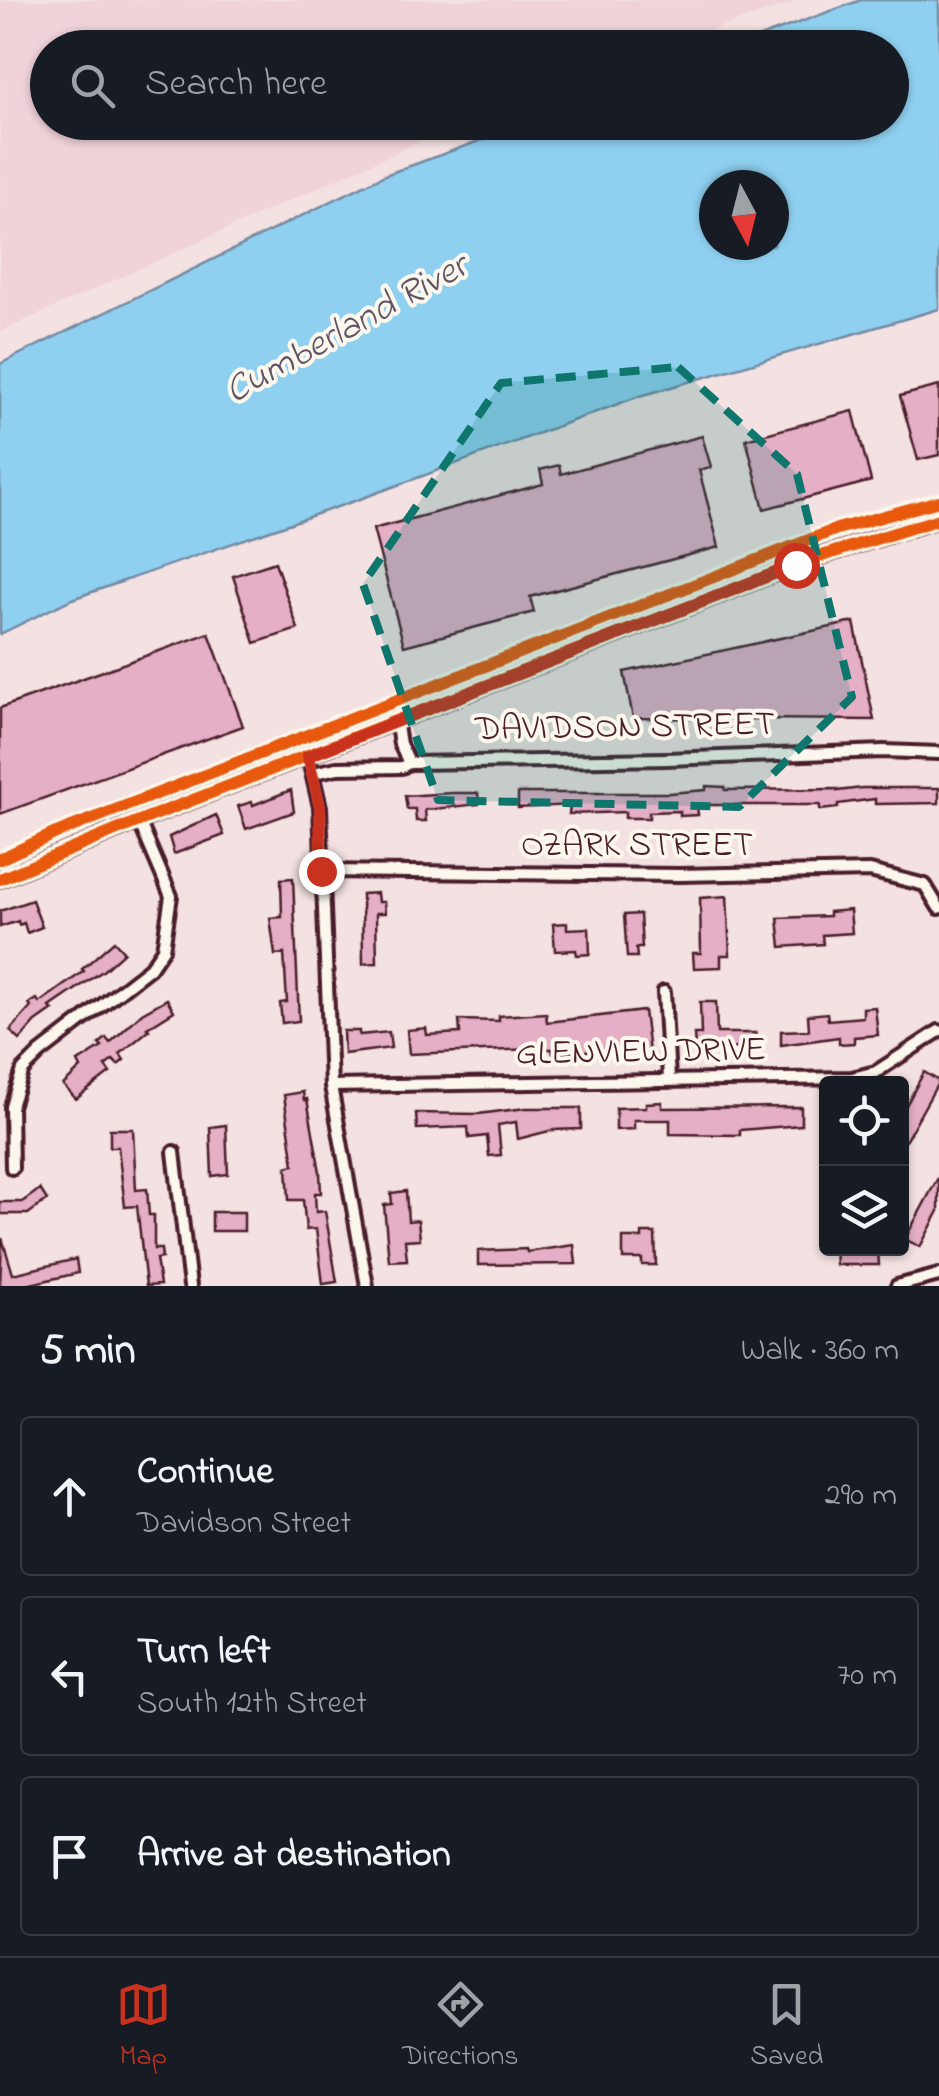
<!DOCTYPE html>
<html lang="en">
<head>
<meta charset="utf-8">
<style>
  body { margin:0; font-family:"Indie Flower",sans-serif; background:#242831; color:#f1f3f6 }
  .controls { position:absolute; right:30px; bottom:30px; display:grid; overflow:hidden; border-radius:10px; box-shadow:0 2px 8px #0004 }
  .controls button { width:90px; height:90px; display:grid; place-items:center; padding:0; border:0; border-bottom:2px solid #363941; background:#171b24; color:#f1f3f6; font:50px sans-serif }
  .compass { position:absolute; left:699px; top:170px; width:90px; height:90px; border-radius:50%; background:#171b24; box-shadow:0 2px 8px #0004; rotate:173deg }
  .stop { position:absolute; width:30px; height:30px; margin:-22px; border:8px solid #c8321e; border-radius:50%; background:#fff }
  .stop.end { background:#c8321e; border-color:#fff; box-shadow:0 2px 10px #0008 }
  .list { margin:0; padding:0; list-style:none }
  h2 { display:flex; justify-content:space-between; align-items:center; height:130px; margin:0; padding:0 40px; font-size:42px }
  h2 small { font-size:32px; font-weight:400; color:#9ea1a6 }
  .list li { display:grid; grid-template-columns:65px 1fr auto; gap:30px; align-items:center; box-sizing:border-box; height:160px; margin:0 20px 20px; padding:0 20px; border:2px solid #363941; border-radius:10px }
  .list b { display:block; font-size:38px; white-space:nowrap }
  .list p { margin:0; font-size:32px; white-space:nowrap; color:#9ea1a6 }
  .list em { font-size:32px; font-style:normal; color:#9ea1a6 }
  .icon { flex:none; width:55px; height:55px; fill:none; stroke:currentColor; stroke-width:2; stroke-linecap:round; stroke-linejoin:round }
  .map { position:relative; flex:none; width:939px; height:1286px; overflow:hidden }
  .search { position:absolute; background:#171b24; box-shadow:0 2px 8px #0004; left:30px; right:30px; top:30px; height:110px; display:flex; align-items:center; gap:25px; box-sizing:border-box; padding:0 35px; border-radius:55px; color:#9ea1a6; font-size:38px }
  .sheet { height:670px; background:#171b24 }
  nav { display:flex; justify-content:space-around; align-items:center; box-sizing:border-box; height:140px; border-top:2px solid #363941; background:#171b24; font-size:28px; color:#9ea1a6 }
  nav a { display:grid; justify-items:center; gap:5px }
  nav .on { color:#c8321e }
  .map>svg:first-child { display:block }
  .built { fill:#f0d2d9 }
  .water { fill:#8fd0f0; stroke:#7389a1; stroke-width:2.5; fill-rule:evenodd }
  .building { fill:#e5afc6; stroke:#4a1f2b; stroke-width:2.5 }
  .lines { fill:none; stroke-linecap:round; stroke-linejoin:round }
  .minor-casing { stroke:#4a1f2b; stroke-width:18 }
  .tertiary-casing { stroke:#4a1f2b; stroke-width:20 }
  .minor { stroke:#fbf7ec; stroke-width:10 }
  .tertiary { stroke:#fbf7ec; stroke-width:12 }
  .cycleway-casing { stroke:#fbf7ec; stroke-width:19 }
  .cycleway { stroke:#e8590c; stroke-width:12 }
  .route { stroke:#c8321e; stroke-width:12 }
  .marked { fill:#0f766e; fill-opacity:0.2; stroke:#0f766e; stroke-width:8; stroke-dasharray:20 12; stroke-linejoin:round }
  .labels { text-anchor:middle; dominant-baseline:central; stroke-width:8; stroke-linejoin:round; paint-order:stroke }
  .street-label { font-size:35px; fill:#4a1f2b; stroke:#fbf7ec }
  .water-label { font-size:38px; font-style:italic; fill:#5f5466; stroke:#fbf7ec }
</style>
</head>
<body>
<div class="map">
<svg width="939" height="1286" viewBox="0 0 939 1286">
  <rect width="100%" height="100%" fill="#f4e1e1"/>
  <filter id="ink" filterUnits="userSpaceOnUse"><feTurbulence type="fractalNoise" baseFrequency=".01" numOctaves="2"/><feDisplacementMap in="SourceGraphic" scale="20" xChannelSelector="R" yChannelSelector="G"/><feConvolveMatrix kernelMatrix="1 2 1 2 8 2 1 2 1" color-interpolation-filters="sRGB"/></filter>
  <g filter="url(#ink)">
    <polygon class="built" points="0,0 791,0 792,3 661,47 48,48 48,122 460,123 0,332"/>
    <path class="water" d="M861 0H939V309L637 397 360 499 72 599 0 634V364L385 175 529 123 892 122V48L732 47ZM714 185H774V245H714Z"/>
    <g class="building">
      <polygon points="939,386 939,455 918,460 900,396"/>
      <polygon points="853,411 871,481 764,509 746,439"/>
      <polygon points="702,436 711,467 699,470 719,547 530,597 534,612 404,646 373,529 543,484 540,470 559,465 561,474"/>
      <polygon points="275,562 298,629 255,643 233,576"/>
      <polygon points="854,622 874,720 633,718 624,672"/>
      <polygon points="209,633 243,726 0,814 0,708"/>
      <polygon points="706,786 725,787 725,790 837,789 837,791 862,788 939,788 939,803 875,804 875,799 838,804 838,808 820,810 820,805 697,805 698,815 680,816 680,811 649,812 649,818 625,818 625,812 569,814 570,805 518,808 518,793 669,793 706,790"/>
      <polygon points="291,790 294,812 246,829 238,806 252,802 253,805"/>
      <polygon points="451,793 478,793 479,804 425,810 426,821 416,821 415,809 407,809 405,796"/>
      <polygon points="216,815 224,835 174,854 169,837"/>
      <polygon points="293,878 299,1021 282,1023 280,1003 287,1002 284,954 275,955 270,918 282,917 281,879"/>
      <polygon points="377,893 378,902 384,902 385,913 376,913 377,963 363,964 362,894"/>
      <polygon points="727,896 730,955 721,955 721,967 694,968 693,953 701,953 700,898"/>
      <polygon points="32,900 42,927 27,933 24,923 19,925 18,921 0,927 0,911"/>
      <polygon points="850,910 852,933 822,935 823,944 781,947 778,918 829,916 829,912"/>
      <polygon points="640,914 642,948 636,948 637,957 627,957 624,915"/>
      <polygon points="567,923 567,929 589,928 590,954 577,955 576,950 555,951 553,924"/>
      <polygon points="114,941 124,952 104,970 50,1007 53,1010 36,1022 20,1040 10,1031 31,1007 29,1004 37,999 39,1003 84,971 82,969"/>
      <polygon points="167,999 174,1011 147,1028 149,1030 120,1054 124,1060 118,1065 113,1060 105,1066 110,1073 76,1099 63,1085 81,1068 78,1062 102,1047 99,1044 106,1038 110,1043 142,1013"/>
      <polygon points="700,1002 716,1002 717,1033 756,1033 756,1048 695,1049 694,1034 701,1034"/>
      <polygon points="875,1007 878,1035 854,1037 854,1043 839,1044 839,1037 781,1045 781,1031 809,1030 808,1015 827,1013 828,1020 863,1017 863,1008"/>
      <polygon points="644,1011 649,1052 613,1053 613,1049 553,1054 552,1049 535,1049 409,1054 407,1030 426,1028 427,1035 460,1033 459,1020 499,1021 499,1016 546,1013 547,1022"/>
      <polygon points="343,1031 359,1031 359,1035 389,1032 391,1048 344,1054"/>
      <polygon points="924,1072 939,1081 902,1147 902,1113"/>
      <polygon points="303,1092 304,1100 307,1099 320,1172 321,1193 315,1193 316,1212 325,1211 337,1282 323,1284 316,1229 306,1230 303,1200 289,1200 287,1167 294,1165 284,1095"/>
      <polygon points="662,1102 662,1108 801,1107 801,1125 740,1130 740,1135 670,1134 670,1120 634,1120 634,1129 616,1130 616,1108 646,1107 646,1103"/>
      <polygon points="526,1108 581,1108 581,1129 553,1130 518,1139 516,1122 498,1125 501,1155 489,1156 487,1136 469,1138 468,1127 417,1129 416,1113 478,1114"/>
      <polygon points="226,1125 228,1174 212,1176 210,1127"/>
      <polygon points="110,1129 133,1129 136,1190 147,1189 149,1215 154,1215 154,1249 161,1249 162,1258 156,1259 160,1285 146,1286 137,1206 125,1207 118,1147 110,1147"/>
      <polygon points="939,1176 939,1211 920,1247 905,1239"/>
      <polygon points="40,1189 47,1200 28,1214 0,1214 0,1202 22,1202"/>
      <polygon points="406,1191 408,1221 418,1220 420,1239 405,1240 407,1260 389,1261 384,1205 392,1204 391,1193"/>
      <rect x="212" y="1212" width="32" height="19"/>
      <polygon points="642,1233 655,1233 656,1265 642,1265 642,1259 623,1259 623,1238 642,1238"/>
      <polygon points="2,1238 13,1274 76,1259 78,1273 22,1286 0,1286"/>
      <polygon points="574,1245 576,1264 478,1265 478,1251 526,1249 527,1252"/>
      <polygon points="835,1248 853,1252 878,1250 879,1265 836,1265"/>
    </g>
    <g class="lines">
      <g class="minor-casing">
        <g id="minor">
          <polyline points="396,720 400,744 409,763"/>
          <polyline points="308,756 320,807 331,1086 367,1286"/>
          <polyline points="314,773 337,768 402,767 409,763 667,759 884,751 939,753"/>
          <polyline points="321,871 680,875 870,871 925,885 939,908"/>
          <polyline points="664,992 669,1079"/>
          <polyline points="331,1086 852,1078 876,1072 939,1031"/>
          <polyline points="174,1152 190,1286"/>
          <polyline points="12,1168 11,1106 23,1070 40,1053 150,968 163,949 171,896 139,821"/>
          <polyline points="897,1286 939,1275"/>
        </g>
      </g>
      <g class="tertiary-casing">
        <polyline id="tertiary" points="0,879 139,821 809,560 939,519"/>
      </g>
      <use href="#minor" class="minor"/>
      <use href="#tertiary" class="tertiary"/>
      <g class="cycleway-casing">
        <g id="cycleway">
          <polyline points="0,859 56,833 837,529 939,501"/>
          <polyline points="0,879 139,821 809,560 939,519"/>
        </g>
      </g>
      <use href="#cycleway" class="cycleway"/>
    </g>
  </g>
  <g class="lines" filter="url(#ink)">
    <polyline class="route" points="321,871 320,807 308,756 796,565"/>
  </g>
  <path class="marked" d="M678 367 797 474 852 697 739 807 438 800 363 584 501 383Z"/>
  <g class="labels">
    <g class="street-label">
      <text transform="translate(625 728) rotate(-1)">DAVIDSON STREET</text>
      <text x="637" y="846">OZARK STREET</text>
      <text transform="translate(641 1053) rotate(-1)">GLENVIEW DRIVE</text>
    </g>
    <g class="water-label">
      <text transform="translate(347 330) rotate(-29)">Cumberland River</text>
    </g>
  </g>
</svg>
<div class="controls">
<button><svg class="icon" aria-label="locate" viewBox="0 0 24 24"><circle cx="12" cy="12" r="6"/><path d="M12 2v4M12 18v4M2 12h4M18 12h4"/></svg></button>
<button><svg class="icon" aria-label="layers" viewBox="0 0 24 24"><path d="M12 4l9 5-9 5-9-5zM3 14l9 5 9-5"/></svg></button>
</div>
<svg class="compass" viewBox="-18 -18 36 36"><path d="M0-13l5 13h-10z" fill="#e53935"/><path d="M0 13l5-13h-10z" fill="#9ea1a6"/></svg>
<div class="stop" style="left:796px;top:565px"></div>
<div class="stop end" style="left:321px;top:871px"></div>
<div class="search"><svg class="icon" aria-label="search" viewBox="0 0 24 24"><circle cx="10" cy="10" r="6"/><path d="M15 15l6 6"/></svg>Search here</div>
</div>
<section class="sheet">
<h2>5 min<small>Walk · 360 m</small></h2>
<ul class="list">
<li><svg class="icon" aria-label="ahead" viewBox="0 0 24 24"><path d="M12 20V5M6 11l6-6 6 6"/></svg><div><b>Continue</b><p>Davidson Street</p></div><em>290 m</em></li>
<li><svg class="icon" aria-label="left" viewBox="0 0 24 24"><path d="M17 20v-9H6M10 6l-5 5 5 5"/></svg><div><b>Turn left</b><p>South 12th Street</p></div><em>70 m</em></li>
<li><svg class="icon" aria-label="arrive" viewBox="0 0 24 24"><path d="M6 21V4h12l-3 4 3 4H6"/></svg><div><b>Arrive at destination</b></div></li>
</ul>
</section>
<nav>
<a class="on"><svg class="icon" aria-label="map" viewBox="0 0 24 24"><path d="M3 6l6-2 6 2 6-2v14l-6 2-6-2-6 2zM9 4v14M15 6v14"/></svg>Map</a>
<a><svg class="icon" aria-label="directions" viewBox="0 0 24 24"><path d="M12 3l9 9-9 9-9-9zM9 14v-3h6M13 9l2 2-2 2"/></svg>Directions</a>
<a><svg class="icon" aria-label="saved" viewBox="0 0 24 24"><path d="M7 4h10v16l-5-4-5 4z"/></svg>Saved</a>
</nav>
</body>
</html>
